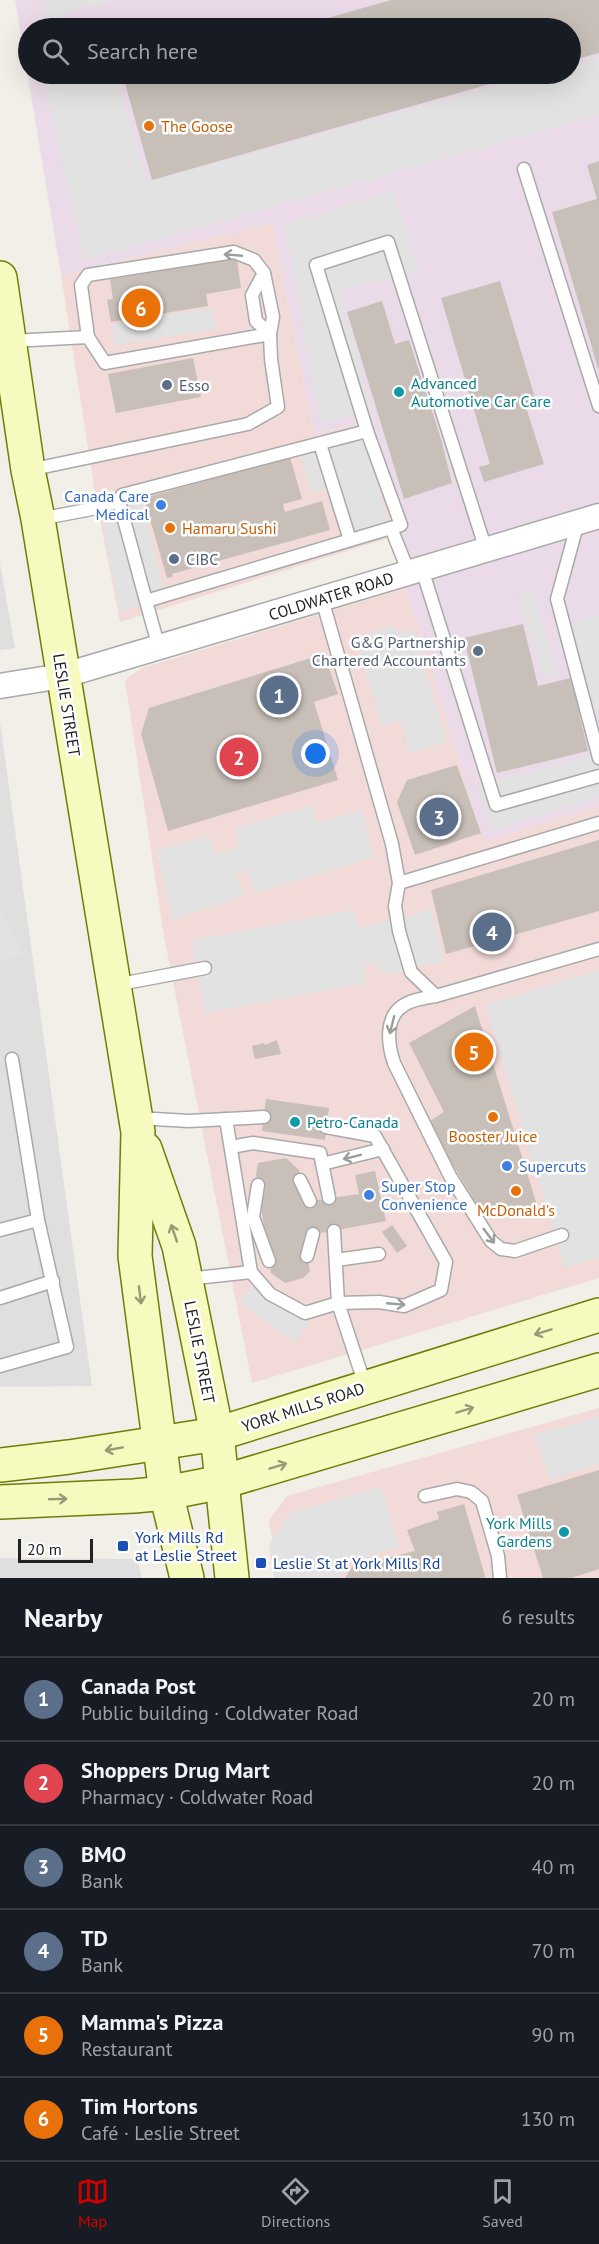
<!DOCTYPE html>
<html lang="en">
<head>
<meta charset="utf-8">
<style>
  body { margin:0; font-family:"PT Sans",sans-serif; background:#20242c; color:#f1f3f6 }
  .scale { position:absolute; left:18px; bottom:15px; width:75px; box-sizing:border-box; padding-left:6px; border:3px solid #222; border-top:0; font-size:16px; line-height:21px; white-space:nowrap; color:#222; -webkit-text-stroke:4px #fff; paint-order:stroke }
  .you { position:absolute; left:316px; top:754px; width:21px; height:21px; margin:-15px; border:4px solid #fff; border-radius:50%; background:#1a73e8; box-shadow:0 0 0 9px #1a73e833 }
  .badge { display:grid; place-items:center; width:39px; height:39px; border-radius:50%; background:#d40000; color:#fff; font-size:20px; font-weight:700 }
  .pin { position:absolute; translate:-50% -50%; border:3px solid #fff; box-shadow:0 2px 6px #0006 }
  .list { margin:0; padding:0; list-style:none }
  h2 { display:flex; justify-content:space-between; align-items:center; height:78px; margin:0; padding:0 24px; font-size:26px }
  h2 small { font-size:20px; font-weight:400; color:#9ea1a6 }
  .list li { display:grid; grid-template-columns:39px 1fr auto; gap:18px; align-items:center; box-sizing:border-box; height:84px; padding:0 24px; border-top:2px solid #363941 }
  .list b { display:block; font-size:22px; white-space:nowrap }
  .list p { margin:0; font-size:20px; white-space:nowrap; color:#9ea1a6 }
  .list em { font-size:20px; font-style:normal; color:#9ea1a6 }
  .icon { flex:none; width:33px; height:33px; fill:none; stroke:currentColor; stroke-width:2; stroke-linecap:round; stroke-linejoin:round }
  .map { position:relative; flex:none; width:599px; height:1578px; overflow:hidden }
  .search { position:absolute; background:#171b24; box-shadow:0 6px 24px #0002; left:18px; right:18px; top:18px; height:66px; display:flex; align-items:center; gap:15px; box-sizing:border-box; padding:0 21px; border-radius:33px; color:#9ea1a6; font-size:22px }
  .sheet { height:582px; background:#171b24 }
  nav { display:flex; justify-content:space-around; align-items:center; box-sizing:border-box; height:84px; border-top:2px solid #363941; background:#171b24; font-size:16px; color:#9ea1a6 }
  nav a { display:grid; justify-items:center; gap:3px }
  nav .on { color:#d40000 }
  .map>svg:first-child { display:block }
  .residential { fill:#e0dfdf }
  .commercial { fill:#f2dad9 }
  .industrial { fill:#ebdbe8; fill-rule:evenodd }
  .parking { fill:#e2e2e2 }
  .building { fill:#c7bfb8 }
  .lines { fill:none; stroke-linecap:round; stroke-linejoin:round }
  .service-casing { stroke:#a9a9a9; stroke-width:15 }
  .minor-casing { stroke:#a9a9a9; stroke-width:27 }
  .secondary-casing { stroke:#707d05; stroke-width:36 }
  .service { stroke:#fff; stroke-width:12 }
  .minor { stroke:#fff; stroke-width:24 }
  .secondary { stroke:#f7fabf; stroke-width:33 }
  .oneway { stroke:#9c9c9c }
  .oneway2 { stroke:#979978 }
  .food-dot { fill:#e8710a; stroke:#fff; stroke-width:2 }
  .service-dot { fill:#5c6f8a; stroke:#fff; stroke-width:2 }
  .culture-dot { fill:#0f9aa8; stroke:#fff; stroke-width:2 }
  .shop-dot { fill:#3f7fe0; stroke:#fff; stroke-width:2 }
  .transit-dot { fill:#1a4fb4; stroke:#fff; stroke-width:2 }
  .labels { text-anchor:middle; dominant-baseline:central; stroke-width:5; stroke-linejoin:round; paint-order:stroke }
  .food-label { font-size:16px; fill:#c56008; stroke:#fff; text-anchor:start }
  .culture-label { font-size:16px; fill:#0d838f; stroke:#fff; text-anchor:start }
  .service-label { font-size:16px; fill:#4e5e75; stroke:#fff; text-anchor:start }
  .shop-label { font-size:16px; fill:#366cbe; stroke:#fff; text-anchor:start }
  .street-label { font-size:16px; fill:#222; stroke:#fff }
  .transit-label { font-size:16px; fill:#164399; stroke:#fff; text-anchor:start }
</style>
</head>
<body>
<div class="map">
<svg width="599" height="1578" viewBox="0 0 599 1578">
  <rect width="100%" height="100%" fill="#f2efe9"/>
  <g class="residential">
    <polygon points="0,563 15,648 0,650"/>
    <polygon points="0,722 92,1386 0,1387"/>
    <polygon points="0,1558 137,1559 142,1578 0,1578"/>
  </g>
  <g class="commercial">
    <polygon points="272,223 315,435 368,420 395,536 120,622 96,499 61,275"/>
    <polygon points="406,588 484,840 599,806 599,1278 252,1383 164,936 125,680 142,668"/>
    <polygon points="599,1408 599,1578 279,1578 269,1520 287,1496"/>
  </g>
  <path class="industrial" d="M15 0H599V806L484 841 406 588 368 420 315 435 272 223 61 275ZM28 28H570V74H28Z"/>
  <g class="parking">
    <polygon points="43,0 113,0 48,18"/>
    <polygon points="599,57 599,115 85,260 42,75 115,74 147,182 540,74 570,74 571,65"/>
    <polygon points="394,191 419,271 341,291 372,413 320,422 285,225"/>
    <polygon points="212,308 216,329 115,345 112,324"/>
    <polygon points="363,432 391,533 346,546 329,488 311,493 299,450"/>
    <polygon points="140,496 166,598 120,612 100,508"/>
    <polygon points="532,590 558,674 544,679 517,595"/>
    <polygon points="599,615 599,721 571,623"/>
    <polygon points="394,626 397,633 413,628 447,741 410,753 400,720 382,725 358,646 372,642 370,633"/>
    <polygon points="599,754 599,797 492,830 477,786"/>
    <polygon points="312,805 318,823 362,810 373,857 255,893 247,871 236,872 244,896 173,920 156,851 209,836 215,854 239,847 234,829"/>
    <polygon points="0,909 24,953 0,963"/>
    <polygon points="354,910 358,928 431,910 444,961 388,974 373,964 362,964 366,983 205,1013 192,940"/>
    <polygon points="599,970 599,1258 565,1268 485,1005"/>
    <polygon points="31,1217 41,1284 0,1290 0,1222"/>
    <polygon points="254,1283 310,1323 295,1342 240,1303"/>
    <polygon points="599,1417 599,1464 550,1479 534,1435"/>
    <polygon points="381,1487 399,1547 340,1565 341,1578 274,1578 269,1544 290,1513"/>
  </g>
  <g class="building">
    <polygon points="391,0 599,0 599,53 570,61 570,28 293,28"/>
    <polygon points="132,74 525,74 152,180 123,76"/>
    <polygon points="599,161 599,368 598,368 552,212 597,199 587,165"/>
    <polygon points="237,259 241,288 206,294 208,306 111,322 107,300 113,299 110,279"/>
    <polygon points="500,281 536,401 525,404 544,464 484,482 479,467 490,464 441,298"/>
    <polygon points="382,301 395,344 409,340 441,439 452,483 404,499 347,312"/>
    <polygon points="193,358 201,397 116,413 108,374"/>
    <polygon points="290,457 302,499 283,504 285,512 322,501 330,530 172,574 173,577 167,578 144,498"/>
    <polygon points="523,624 538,686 571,678 588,751 497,773 464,638"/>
    <polygon points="324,654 338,694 314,702 338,780 168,831 141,734 149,708"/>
    <polygon points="457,765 481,833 415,855 397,802 407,780"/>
    <polygon points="599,840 599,911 446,954 431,890"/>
    <polygon points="475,1006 537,1205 486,1219 427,1123 444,1112 409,1043"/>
    <polygon points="277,1040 281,1054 255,1059 252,1046 264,1043 265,1045"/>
    <polygon points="266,1099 329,1108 325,1140 262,1131"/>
    <polygon points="286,1158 299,1170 303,1202 359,1194 355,1175 375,1171 386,1221 304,1236 310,1271 303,1278 285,1283 271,1273 256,1174 258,1163"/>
    <polygon points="392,1225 407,1246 397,1253 382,1232"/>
    <polygon points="599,1470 599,1569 571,1578 543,1578 517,1495"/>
    <polygon points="464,1504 485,1576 484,1578 345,1578 352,1567 415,1551 407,1530 439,1519 437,1512"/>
  </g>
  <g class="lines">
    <g class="service-casing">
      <g id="service">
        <polyline points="524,169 599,406"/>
        <polyline points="264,273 252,295 256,321 270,334"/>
        <polyline points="11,341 88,337"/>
        <polyline points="367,431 316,265 388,242 486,550"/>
        <polyline points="320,444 350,540"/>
        <polyline points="29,470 248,424 278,407 271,359 270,334 273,317 264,273 254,260 234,252 88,275 81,285 88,337 105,363 270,334"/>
        <polyline points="39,519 92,509 119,501 146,601 401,525 367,431 122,495 119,501"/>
        <polyline points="578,522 557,599 599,758"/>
        <polyline points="391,528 409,573"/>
        <polyline points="422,569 496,805 599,776"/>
        <polyline points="322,599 392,844 399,883 395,906 399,931 411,972 436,996 599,949"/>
        <polyline points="146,601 159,648"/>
        <polyline points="399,883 599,823"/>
        <polyline points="115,985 205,968"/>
        <path d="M436 996C426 998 413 999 404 1005 384 1017 388 1045 394 1063L450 1176 491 1241 501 1249 515 1251 562 1235"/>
        <polyline points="12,1059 38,1220"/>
        <polyline points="137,1118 189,1121 264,1117"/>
        <polyline points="231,1147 253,1143 320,1153 329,1198"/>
        <polyline points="322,1164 383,1149"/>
        <polyline points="300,1180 310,1201"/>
        <polyline points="258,1185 253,1217 269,1261"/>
        <polyline points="0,1230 38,1220 67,1347 0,1366"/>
        <polyline points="334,1231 338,1303 365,1385"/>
        <polyline points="307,1256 313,1234"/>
        <polyline points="336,1260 379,1254"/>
        <polyline points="251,1272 270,1294 305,1313 338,1303 379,1302 404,1306 441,1290 446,1262 375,1136 326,1127"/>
        <polyline points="187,1279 251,1272 226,1119"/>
        <polyline points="0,1298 53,1281"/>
        <polyline points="425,1496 457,1489 471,1492 482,1501 498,1556 500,1578"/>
      </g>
    </g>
    <g class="minor-casing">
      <polyline id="minor" points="0,686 62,676 599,516"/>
    </g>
    <g class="secondary-casing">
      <g id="secondary">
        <polyline points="0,278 28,470 38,519 138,1132 135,1256 166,1493 187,1578"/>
        <polyline points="145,1149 179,1246 217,1434 232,1578"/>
        <polyline points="0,1465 69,1457 217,1434 599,1315"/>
        <polyline points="0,1502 134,1496 166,1493 222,1482 599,1370"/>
      </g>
    </g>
    <use href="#service" class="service"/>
    <use href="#minor" class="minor"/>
    <use href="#secondary" class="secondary"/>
  </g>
  <defs><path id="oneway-shaft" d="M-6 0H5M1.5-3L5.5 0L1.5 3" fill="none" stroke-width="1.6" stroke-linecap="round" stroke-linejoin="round" transform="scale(1.5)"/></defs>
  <g class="oneway">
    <use href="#oneway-shaft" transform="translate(233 255) rotate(-175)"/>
    <use href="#oneway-shaft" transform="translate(392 1025) rotate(104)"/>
    <use href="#oneway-shaft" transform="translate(352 1157) rotate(166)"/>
    <use href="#oneway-shaft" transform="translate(489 1236) rotate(53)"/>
    <use href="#oneway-shaft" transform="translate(396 1304) rotate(5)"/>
  </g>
  <g class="oneway2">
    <use href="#oneway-shaft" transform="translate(174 1233) rotate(-109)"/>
    <use href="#oneway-shaft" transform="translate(140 1295) rotate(83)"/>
    <use href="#oneway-shaft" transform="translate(543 1332) rotate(163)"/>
    <use href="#oneway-shaft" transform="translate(465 1410) rotate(-17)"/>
    <use href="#oneway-shaft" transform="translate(114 1449) rotate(170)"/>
    <use href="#oneway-shaft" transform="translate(278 1466) rotate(-17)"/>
    <use href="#oneway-shaft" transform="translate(58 1499) rotate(-2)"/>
  </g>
  <g class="food-dot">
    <circle cx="149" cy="126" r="6"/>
    <circle cx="170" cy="528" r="6"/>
    <circle cx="493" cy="1117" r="6"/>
    <circle cx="516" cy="1191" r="6"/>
  </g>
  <g class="service-dot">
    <circle cx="167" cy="385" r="6"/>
    <circle cx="174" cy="559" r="6"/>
    <circle cx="478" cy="651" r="6"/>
  </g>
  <g class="culture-dot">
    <circle cx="399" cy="392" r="6"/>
    <circle cx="295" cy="1122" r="6"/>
    <circle cx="564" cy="1532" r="6"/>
  </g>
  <g class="shop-dot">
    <circle cx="161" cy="505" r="6"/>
    <circle cx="507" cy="1166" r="6"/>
    <circle cx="369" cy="1195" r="6"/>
  </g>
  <g class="transit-dot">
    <rect x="117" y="1540" width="12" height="12" rx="3"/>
    <rect x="255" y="1557" width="12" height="12" rx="3"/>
  </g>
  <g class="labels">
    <g class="food-label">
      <text x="161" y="126">The Goose</text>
      <text x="182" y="528">Hamaru Sushi</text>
      <text x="493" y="1136" text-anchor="middle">Booster Juice</text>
      <text x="516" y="1210" text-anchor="middle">McDonald's</text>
    </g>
    <g class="culture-label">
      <text x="411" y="383">Advanced<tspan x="411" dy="18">Automotive Car Care</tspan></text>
      <text x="307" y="1122">Petro-Canada</text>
      <text x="552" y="1523" text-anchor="end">York Mills<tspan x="552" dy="18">Gardens</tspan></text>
    </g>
    <g class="service-label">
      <text x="179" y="385">Esso</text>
      <text x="186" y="559">CIBC</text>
      <text x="466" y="642" text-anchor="end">G&amp;G Partnership<tspan x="466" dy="18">Chartered Accountants</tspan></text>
    </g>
    <g class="shop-label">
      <text x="149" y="496" text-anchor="end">Canada Care<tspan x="149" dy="18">Medical</tspan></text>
      <text x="519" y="1166">Supercuts</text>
      <text x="381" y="1186">Super Stop<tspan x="381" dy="18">Convenience</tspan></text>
    </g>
    <g class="street-label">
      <text transform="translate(331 596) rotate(-17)">COLDWATER ROAD</text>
      <text transform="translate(67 705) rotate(81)">LESLIE STREET</text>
      <text transform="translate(200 1352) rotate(79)">LESLIE STREET</text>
      <text transform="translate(303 1407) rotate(-18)">YORK MILLS ROAD</text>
    </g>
    <g class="transit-label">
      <text x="135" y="1537">York Mills Rd<tspan x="135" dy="18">at Leslie Street</tspan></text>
      <text x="273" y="1563">Leslie St at York Mills Rd</text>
    </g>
  </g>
</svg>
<div class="scale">20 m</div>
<div class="you"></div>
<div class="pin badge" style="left:279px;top:695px;background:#5c6f8a">1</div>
<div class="pin badge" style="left:239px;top:757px;background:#e0444e">2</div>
<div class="pin badge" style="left:439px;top:817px;background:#5c6f8a">3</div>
<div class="pin badge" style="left:492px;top:932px;background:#5c6f8a">4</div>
<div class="pin badge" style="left:474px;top:1052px;background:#e8710a">5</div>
<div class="pin badge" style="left:141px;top:308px;background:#e8710a">6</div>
<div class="search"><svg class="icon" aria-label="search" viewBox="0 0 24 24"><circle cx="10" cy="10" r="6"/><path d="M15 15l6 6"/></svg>Search here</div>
</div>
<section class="sheet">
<h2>Nearby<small>6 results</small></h2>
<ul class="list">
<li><span class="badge" style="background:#5c6f8a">1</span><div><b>Canada Post</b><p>Public building · Coldwater Road</p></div><em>20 m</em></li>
<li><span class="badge" style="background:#e0444e">2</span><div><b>Shoppers Drug Mart</b><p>Pharmacy · Coldwater Road</p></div><em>20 m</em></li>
<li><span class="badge" style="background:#5c6f8a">3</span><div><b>BMO</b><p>Bank</p></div><em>40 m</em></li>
<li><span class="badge" style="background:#5c6f8a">4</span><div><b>TD</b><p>Bank</p></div><em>70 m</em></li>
<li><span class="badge" style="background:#e8710a">5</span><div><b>Mamma's Pizza</b><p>Restaurant</p></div><em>90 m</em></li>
<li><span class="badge" style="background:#e8710a">6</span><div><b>Tim Hortons</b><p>Café · Leslie Street</p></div><em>130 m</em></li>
</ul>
</section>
<nav>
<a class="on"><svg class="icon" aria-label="map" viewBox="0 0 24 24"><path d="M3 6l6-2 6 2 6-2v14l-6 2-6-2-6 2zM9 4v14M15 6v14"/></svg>Map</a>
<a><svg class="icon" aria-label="directions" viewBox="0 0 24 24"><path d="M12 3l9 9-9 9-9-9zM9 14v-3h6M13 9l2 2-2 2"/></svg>Directions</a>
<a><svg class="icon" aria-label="saved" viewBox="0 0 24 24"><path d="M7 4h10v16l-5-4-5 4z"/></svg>Saved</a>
</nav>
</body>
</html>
